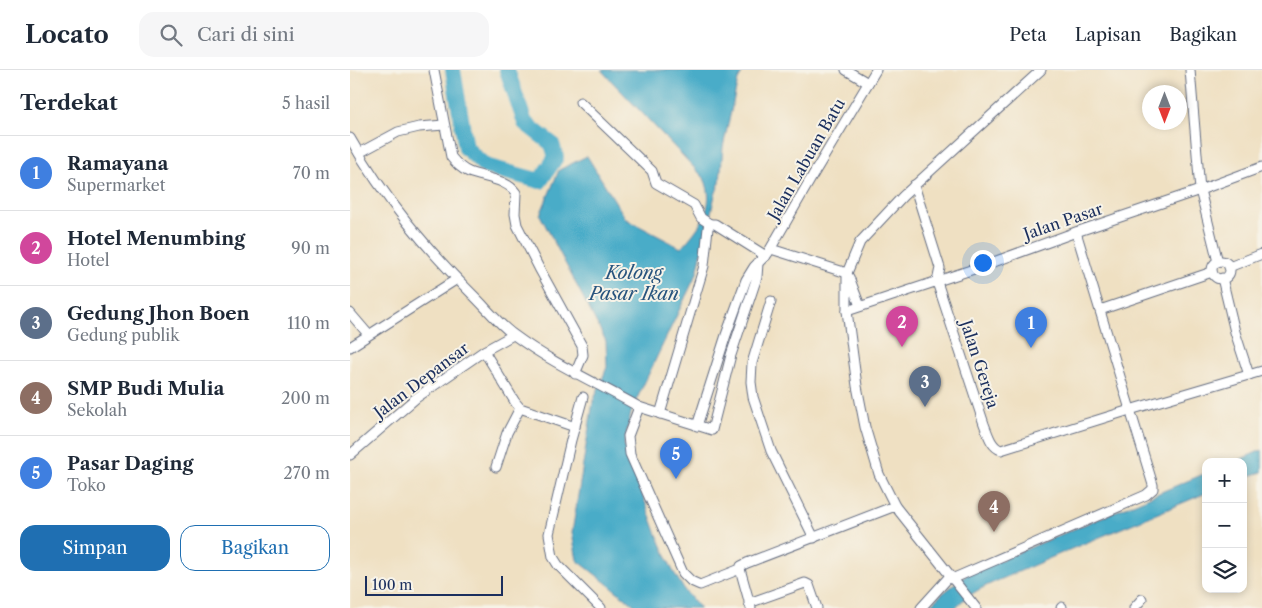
<!DOCTYPE html>
<html lang="id">
<head>
<meta charset="utf-8">
<style>
  body { margin:0; font-family:"Libre Caslon Text",serif; background:#f6f6f7; color:#1f2937 }
  .controls { position:absolute; right:15px; bottom:15px; display:grid; overflow:hidden; border-radius:10px; box-shadow:0 2px 8px #0003 }
  .controls button { width:45px; height:45px; display:grid; place-items:center; padding:0; border:0; border-bottom:1px solid #e0e1e3; background:#fff; color:#1f2937; font:25px sans-serif }
  .compass { position:absolute; left:792px; top:15px; width:45px; height:45px; border-radius:50%; background:#fff; box-shadow:0 2px 8px #0003; rotate:180deg }
  .scale { position:absolute; left:15px; bottom:12px; width:138px; box-sizing:border-box; padding-left:5px; border:2px solid #1b2f5e; border-top:0; font-size:14px; line-height:18px; white-space:nowrap; color:#1b2f5e; -webkit-text-stroke:4px #f7f3e8; paint-order:stroke }
  .you { position:absolute; left:632px; top:192px; width:18px; height:18px; margin:-12px; border:4px solid #fff; border-radius:50%; background:#1a73e8; box-shadow:0 0 0 8px #1a73e833 }
  .badge { display:grid; place-items:center; width:32px; height:32px; border-radius:50%; background:#1f6fb2; color:#fff; font-size:16px; font-weight:700 }
  .pin { position:absolute; translate:-50% -41px; filter:drop-shadow(0 1px 2px #0008) }
  .pin::after { content:''; position:absolute; top:26px; width:18px; height:15px; background:inherit; clip-path:polygon(0 0,100% 0,50% 100%) }
  .list { margin:0; padding:0; list-style:none }
  h2 { display:flex; justify-content:space-between; align-items:center; height:65px; margin:0; padding:0 20px; font-size:21px }
  h2 small { font-size:16px; font-weight:400; color:#747a83 }
  .list li { display:grid; grid-template-columns:32px 1fr auto; gap:15px; align-items:center; box-sizing:border-box; height:75px; padding:0 20px; border-top:1px solid #e0e1e3 }
  .list b { display:block; font-size:19px; white-space:nowrap }
  .list p { margin:0; font-size:16px; white-space:nowrap; color:#747a83 }
  .list em { font-size:16px; font-style:normal; color:#747a83 }
  .actions { display:flex; gap:10px; padding:15px 20px }
  .actions a { flex:1; padding:11px 0; border:1px solid #1f6fb2; border-radius:15px; text-align:center; font-size:18px; color:#1f6fb2 }
  .actions .main { background:#1f6fb2; color:#fff }
  .icon { flex:none; width:28px; height:28px; fill:none; stroke:currentColor; stroke-width:2; stroke-linecap:round; stroke-linejoin:round }
  .map { position:relative; flex:none; width:912px; height:538px; overflow:hidden }
  header { display:flex; align-items:center; gap:30px; box-sizing:border-box; height:70px; padding:0 25px; background:#fff; border-bottom:1px solid #e0e1e3 }
  header strong { font-size:24px }
  nav { display:flex; gap:28px; margin-inline-start:auto; font-size:18px }
  .search { width:350px; height:45px; background:#f6f6f7; display:flex; align-items:center; gap:12px; box-sizing:border-box; padding:0 18px; border-radius:15px; color:#747a83; font-size:19px }
  main { display:flex }
  aside { flex:1; background:#fff }
  .map>svg:first-child { display:block }
  .water { fill:#48acc8; stroke:#326e93 }
  .lines { fill:none; stroke-linecap:round; stroke-linejoin:round }
  .river { stroke:#48acc8; stroke-width:16 }
  .minor-casing { stroke:#656d81; stroke-width:11 }
  .minor { stroke:#fff; stroke-width:9 }
  .labels { text-anchor:middle; dominant-baseline:central; stroke-width:4; stroke-linejoin:round; paint-order:stroke }
  .street-label { font-size:16px; fill:#1b2f5e; stroke:#f7f3e8 }
  .water-label { font-size:18px; font-style:italic; fill:#28547e; stroke:#f7f3e8 }
</style>
</head>
<body>
<header>
<strong>Locato</strong>
<div class="search"><svg class="icon" aria-label="search" viewBox="0 0 24 24"><circle cx="10" cy="10" r="6"/><path d="M15 15l6 6"/></svg>Cari di sini</div>
<nav><a>Peta</a><a>Lapisan</a><a>Bagikan</a></nav>
</header>
<main>
<aside>
<h2>Terdekat<small>5 hasil</small></h2>
<ul class="list">
<li><span class="badge" style="background:#3f7fe0">1</span><div><b>Ramayana</b><p>Supermarket</p></div><em>70 m</em></li>
<li><span class="badge" style="background:#d1479c">2</span><div><b>Hotel Menumbing</b><p>Hotel</p></div><em>90 m</em></li>
<li><span class="badge" style="background:#5c6f8a">3</span><div><b>Gedung Jhon Boen</b><p>Gedung publik</p></div><em>110 m</em></li>
<li><span class="badge" style="background:#8d6e63">4</span><div><b>SMP Budi Mulia</b><p>Sekolah</p></div><em>200 m</em></li>
<li><span class="badge" style="background:#3f7fe0">5</span><div><b>Pasar Daging</b><p>Toko</p></div><em>270 m</em></li>
</ul>
<div class="actions"><a class="main">Simpan</a><a>Bagikan</a></div>
</aside>
<div class="map">
<svg width="912" height="538" viewBox="0 0 912 538">
  <rect width="100%" height="100%" fill="#f7f3e8"/>
  <filter id="ink" filterUnits="userSpaceOnUse"><feTurbulence type="fractalNoise" baseFrequency=".02" numOctaves="2"/><feDisplacementMap in="SourceGraphic" scale="10" xChannelSelector="R" yChannelSelector="G"/><feConvolveMatrix kernelMatrix="1 2 1 2 8 2 1 2 1" color-interpolation-filters="sRGB"/></filter>
  <filter id="wash" filterUnits="userSpaceOnUse"><feTurbulence type="fractalNoise" baseFrequency=".0096" numOctaves="4" result="noise"/><feDisplacementMap in="SourceGraphic" scale="20" xChannelSelector="R" yChannelSelector="G"/><feGaussianBlur stdDeviation="1.12" result="paint"/><feColorMatrix in="noise" values="0 0 0 0 0 0 0 0 0 0 0 0 0 0 0 0 0 1.4 0 .05"/><feComposite in="paint" operator="in"/></filter>
  <g filter="url(#wash)">
    <rect width="100%" height="100%" fill="#efe0c2"/>
    <g class="water">
      <path d="M251 0H394L388 10 373 77 370 112 365 125 347 203 282 339 274 374 306 462 322 499 335 521 350 538H288L227 490 222 463 243 332 257 297 256 271 190 145 209 100 237 86 276 149 331 178C350 157 367 136 354 108Z"/>
      <polygon points="912,380 912,402 893,408 893,392 884,392"/>
      <path d="M856 403V423C796 449 735 472 675 499 651 510 623 518 605 538H577L592 524 618 504Z"/>
    </g>
    <g class="lines">
      <polyline class="river" points="103,0 116,78 135,96 190,111 206,87 202,74 175,53 157,0"/>
    </g>
  </g>
  <g filter="url(#ink)">
    <g class="lines">
      <g class="minor-casing">
        <g id="minor">
          <path d="M84 0 101 87C106 93 111 99 119 102 134 108 157 109 166 123L165 144 167 155 189 198 232 276 233 285 225 304"/>
          <polyline points="496,0 518,13"/>
          <polyline points="840,0 850,120 868,192"/>
          <polyline points="230,32 302,101 306,113 344,135 351,148 360,154"/>
          <path d="M0 68C34 129 77 179 126 228 138 240 150 255 164 265 203 294 247 313 289 337L278 366 280 384 333 503 341 511 350 515 390 499 391 496 397 493 545 436"/>
          <polyline points="9,83 48,62 69,57 94,55"/>
          <polyline points="564,115 590,198 587,212"/>
          <polyline points="421,179 497,203"/>
          <circle cx="871" cy="200" r="9"/>
          <polyline points="879,197 912,184"/>
          <polyline points="499,207 510,236"/>
          <polyline points="872,208 885,262 899,305"/>
          <path d="M587 212 634 354C638 364 641 377 651 380L783 339 912 301"/>
          <polyline points="421,231 402,293 401,312 403,327 421,381 464,468"/>
          <polyline points="750,240 862,202"/>
          <polyline points="497,241 630,197 726,162 850,120 912,97"/>
          <polyline points="0,243 18,264"/>
          <polyline points="0,277 107,209"/>
          <polyline points="134,281 165,332 170,338 157,363 146,397"/>
          <polyline points="233,327 221,370 199,464 203,487 208,495 251,538"/>
          <polyline points="289,337 362,360 381,285 407,207 408,193"/>
          <polyline points="170,338 225,357"/>
          <polyline points="310,344 354,196 358,158 360,154 365,154 416,186"/>
          <polyline points="347,356 376,265 396,210 404,197 418,183 463,105 526,0"/>
          <polyline points="0,385 66,328 134,281 163,265"/>
          <polyline points="390,499 401,538"/>
          <polyline points="602,509 796,425 803,419 803,415 726,162"/>
          <polyline points="399,533 455,513 459,515 467,538"/>
          <polyline points="571,538 600,506"/>
          <polyline points="626,538 545,436 529,404 515,357 507,316 497,241 497,203 510,172 553,126 691,0"/>
          <polyline points="711,538 712,537"/>
          <polyline points="784,538 792,529"/>
        </g>
      </g>
      <use href="#minor" class="minor"/>
    </g>
  </g>
  <g class="labels">
    <g class="street-label">
      <text transform="translate(456 89) rotate(-60)">Jalan Labuan Batu</text>
      <text transform="translate(713 151) rotate(-19)">Jalan Pasar</text>
      <text transform="translate(630 294) rotate(72)">Jalan Gereja</text>
      <text transform="translate(71 310) rotate(-37)">Jalan Depansar</text>
    </g>
    <g class="water-label">
      <text x="284" y="203">Kolong<tspan x="284" dy="21">Pasar Ikan</tspan></text>
    </g>
  </g>
</svg>
<div class="controls">
<button>+</button>
<button>−</button>
<button><svg class="icon" aria-label="layers" viewBox="0 0 24 24"><path d="M12 4l9 5-9 5-9-5zM3 14l9 5 9-5"/></svg></button>
</div>
<svg class="compass" viewBox="-18 -18 36 36"><path d="M0-13l5 13h-10z" fill="#e53935"/><path d="M0 13l5-13h-10z" fill="#747a83"/></svg>
<div class="scale">100 m</div>
<div class="you"></div>
<div class="pin badge" style="left:681px;top:278px;background:#3f7fe0">1</div>
<div class="pin badge" style="left:552px;top:277px;background:#d1479c">2</div>
<div class="pin badge" style="left:575px;top:337px;background:#5c6f8a">3</div>
<div class="pin badge" style="left:644px;top:462px;background:#8d6e63">4</div>
<div class="pin badge" style="left:326px;top:409px;background:#3f7fe0">5</div>
</div>
</main>
</body>
</html>
